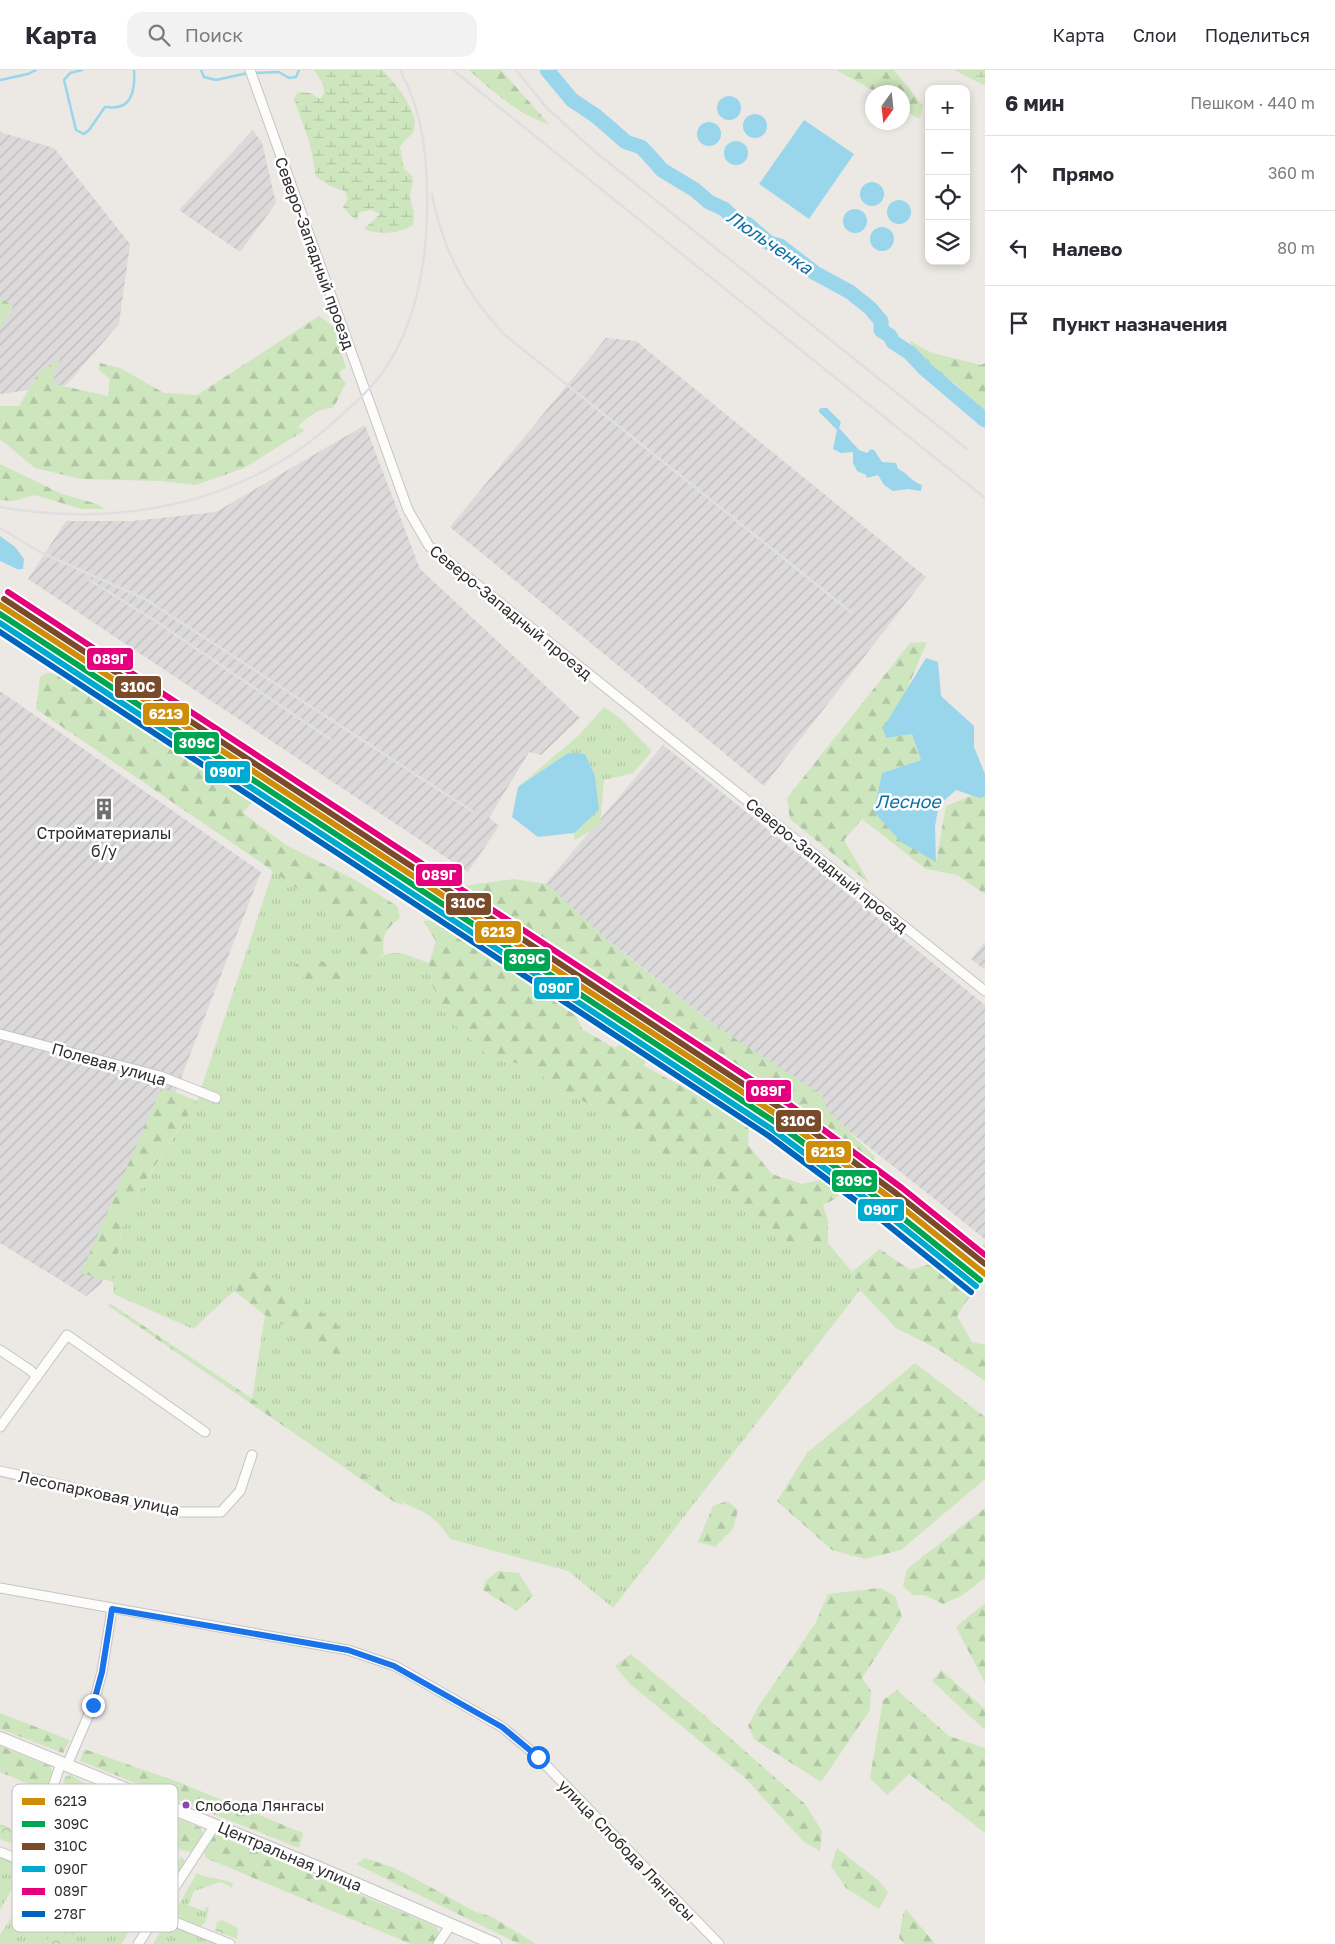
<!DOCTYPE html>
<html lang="ru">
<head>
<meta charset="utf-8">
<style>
  body { margin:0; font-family:"Golos Text",sans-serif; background:#f2f2f3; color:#2b2b33 }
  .controls { position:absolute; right:15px; top:15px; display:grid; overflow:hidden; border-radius:10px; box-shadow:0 2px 8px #0003 }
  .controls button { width:45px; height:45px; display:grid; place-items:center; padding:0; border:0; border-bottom:1px solid #e1e1e2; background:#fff; color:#2b2b33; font:25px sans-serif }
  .compass { position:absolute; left:865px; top:15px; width:45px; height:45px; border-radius:50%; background:#fff; box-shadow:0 2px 8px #0003; rotate:195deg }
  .stop { position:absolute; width:15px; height:15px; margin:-11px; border:4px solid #1a73e8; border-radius:50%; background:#fff }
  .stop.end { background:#1a73e8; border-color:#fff; box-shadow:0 1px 5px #0008 }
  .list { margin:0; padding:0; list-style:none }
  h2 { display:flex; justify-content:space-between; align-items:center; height:65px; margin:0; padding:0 20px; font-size:21px }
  h2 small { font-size:16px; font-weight:400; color:#7c7c81 }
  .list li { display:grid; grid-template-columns:32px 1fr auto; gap:15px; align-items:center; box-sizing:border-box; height:75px; padding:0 20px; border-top:1px solid #e1e1e2 }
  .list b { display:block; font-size:19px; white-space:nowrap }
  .list em { font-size:16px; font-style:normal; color:#7c7c81 }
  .icon { flex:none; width:28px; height:28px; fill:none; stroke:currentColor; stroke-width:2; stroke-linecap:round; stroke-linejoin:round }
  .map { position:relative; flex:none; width:985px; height:1874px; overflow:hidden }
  header { display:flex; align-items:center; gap:30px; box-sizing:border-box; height:70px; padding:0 25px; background:#fff; border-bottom:1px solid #e1e1e2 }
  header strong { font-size:24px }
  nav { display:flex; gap:28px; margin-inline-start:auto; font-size:18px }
  .search { width:350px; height:45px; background:#f2f2f3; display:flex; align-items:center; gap:12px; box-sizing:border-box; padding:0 18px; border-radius:15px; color:#7c7c81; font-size:19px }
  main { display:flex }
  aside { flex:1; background:#fff }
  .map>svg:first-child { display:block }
  .industrial { fill:url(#industrial-furrows) }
  .grass { fill:url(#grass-tufts) }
  .forest { fill:url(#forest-firs) }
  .wetland { fill:url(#wetland-marsh) }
  .park { fill:url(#park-crowns) }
  .water { fill:#99d6ec }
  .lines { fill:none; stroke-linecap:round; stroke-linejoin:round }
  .stream { stroke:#99d6ec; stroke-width:2.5 }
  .river { stroke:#99d6ec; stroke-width:15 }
  .street-casing { stroke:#c5c4c5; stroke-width:11 }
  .secondary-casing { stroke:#c5c4c5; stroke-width:14 }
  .street { stroke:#fcfcfb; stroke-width:9 }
  .secondary { stroke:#fcfcfb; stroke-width:12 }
  .rail { stroke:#dfdfe1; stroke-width:2.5 }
  .rail-1-casing { stroke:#fff; stroke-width:10 }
  .rail-2-casing { stroke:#fff; stroke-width:10 }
  .rail-3-casing { stroke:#fff; stroke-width:10 }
  .rail-4-casing { stroke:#fff; stroke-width:10 }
  .rail-5-casing { stroke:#fff; stroke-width:10 }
  .rail-6-casing { stroke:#fff; stroke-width:10 }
  .rail-1 { stroke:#cf8e09; stroke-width:6 }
  .rail-2 { stroke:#00a651; stroke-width:6 }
  .rail-3 { stroke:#7a4b2a; stroke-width:6 }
  .rail-4 { stroke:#00a9ce; stroke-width:6 }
  .rail-5 { stroke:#e5007d; stroke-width:6 }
  .rail-6 { stroke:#0065bd; stroke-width:6 }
  .route { stroke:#1a73e8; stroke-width:6 }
  .bus-dot { fill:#8e44ad; stroke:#fff; stroke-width:2 }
  .labels { text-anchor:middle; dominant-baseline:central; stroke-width:5; stroke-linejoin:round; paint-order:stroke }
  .bus-label { font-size:15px; fill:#2e2e2e; stroke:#fff; text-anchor:start }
  .street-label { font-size:16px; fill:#2e2e2e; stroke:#fff }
  .poi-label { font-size:16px; fill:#2e2e2e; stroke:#fff }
  .water-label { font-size:18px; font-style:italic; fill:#0d6fa3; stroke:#fff }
  .key { fill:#fff; stroke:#c0c0c0; stroke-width:1 }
  .key-label { font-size:14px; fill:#2e2e2e }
  .line-badge { stroke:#fff; stroke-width:2 }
  .badge-label { font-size:14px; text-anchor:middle; font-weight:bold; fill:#fff }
</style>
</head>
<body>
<header>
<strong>Карта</strong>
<div class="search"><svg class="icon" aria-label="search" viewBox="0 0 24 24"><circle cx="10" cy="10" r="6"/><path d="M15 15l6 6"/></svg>Поиск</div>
<nav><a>Карта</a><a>Слои</a><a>Поделиться</a></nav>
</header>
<main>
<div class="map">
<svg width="985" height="1874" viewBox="0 0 985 1874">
  <defs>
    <pattern id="industrial-furrows" width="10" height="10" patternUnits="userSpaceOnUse" patternTransform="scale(1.25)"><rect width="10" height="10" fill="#dcd9db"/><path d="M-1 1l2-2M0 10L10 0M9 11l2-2" fill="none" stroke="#bdbbbc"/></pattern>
    <pattern id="grass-tufts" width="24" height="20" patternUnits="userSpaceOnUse" patternTransform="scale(1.25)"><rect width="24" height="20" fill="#cee6be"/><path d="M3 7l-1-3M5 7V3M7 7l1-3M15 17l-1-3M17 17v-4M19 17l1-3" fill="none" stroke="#b1c6a4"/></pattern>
    <pattern id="forest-firs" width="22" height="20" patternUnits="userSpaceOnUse" patternTransform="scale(1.25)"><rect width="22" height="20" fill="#cee6be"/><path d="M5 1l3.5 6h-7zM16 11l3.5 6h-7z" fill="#b1c6a4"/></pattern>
    <pattern id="wetland-marsh" width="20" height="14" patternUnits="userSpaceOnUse" patternTransform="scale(1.25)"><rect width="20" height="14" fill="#cee6be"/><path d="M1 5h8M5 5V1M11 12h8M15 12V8" fill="none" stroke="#b1c6a4"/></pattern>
    <pattern id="park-crowns" width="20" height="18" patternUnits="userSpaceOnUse" patternTransform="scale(1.25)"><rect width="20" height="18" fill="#cee6be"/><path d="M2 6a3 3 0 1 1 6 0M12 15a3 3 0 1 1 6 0" fill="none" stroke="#b1c6a4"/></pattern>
  </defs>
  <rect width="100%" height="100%" fill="#ece8e4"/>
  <g class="industrial">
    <polygon points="253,60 262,73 276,133 240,182 179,140"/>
    <polygon points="0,62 54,78 130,174 119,254 66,315 0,324"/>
    <polygon points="606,268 636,271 926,507 764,716 450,457"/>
    <polygon points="365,355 420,499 580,648 541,685 529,682 489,748 499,756 468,802 28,509 66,451 133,451 216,442"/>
    <polygon points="0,621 261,802 101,1214 86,1226 0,1173"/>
    <polygon points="663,675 985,935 985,1169 542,818"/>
    <polygon points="985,872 985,900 971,889"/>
  </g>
  <g class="grass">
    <polygon points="604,637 620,648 652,681 633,703 604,710 600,755 575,770 574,763 599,740 568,683 518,717 578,666"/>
    <path d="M273 801 358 862 370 894C395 875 402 884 429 893L432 914 489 987 534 997 558 1022 601 1038 642 1074 694 1096 776 1167 807 1178 828 1173 852 1202 860 1220 613 1538 568 1501 450 1469C442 1456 432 1445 417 1439 408 1434 404 1435 397 1426L252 1329 265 1245 342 1288 241 1201 234 1221 193 1259 114 1224 113 1212 125 1143 197 1031Z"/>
    <polygon points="71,1705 103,1724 95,1741 91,1739 91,1735 64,1725 68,1715 63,1712 66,1706"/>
    <polygon points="91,1751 147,1774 151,1782 178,1792 181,1787 184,1789 184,1795 178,1803 170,1798 156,1821 163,1826 157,1836 150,1836 154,1828 126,1817 128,1809 147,1816 153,1802 142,1776 94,1754 86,1772 83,1770"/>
    <polygon points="0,1754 25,1765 33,1782 63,1794 69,1792 87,1799 91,1790 115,1800 117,1810 112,1814 56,1792 53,1797 25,1786 27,1780 0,1769"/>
    <polygon points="0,1785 25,1797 0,1840"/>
    <polygon points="41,1802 142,1842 121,1874 0,1874 0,1865"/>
    <path d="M197 1803C209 1809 220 1808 233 1813L232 1817 220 1812 194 1821 188 1835 204 1841 206 1837 209 1838 205 1853 200 1857 170 1844 166 1840 170 1830 179 1834Z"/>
    <polygon points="167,1851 223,1874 153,1874"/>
  </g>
  <g class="forest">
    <path d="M469 0H501L549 54C519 46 492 20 469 0Z"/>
    <polygon points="836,0 894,0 923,36 919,49 903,39 902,22 876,22"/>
    <polygon points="0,227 13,237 0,258"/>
    <path d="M319 246 334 257 346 298 341 300 340 305 346 314C341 319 336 337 332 338 329 339 327 338 324 339 314 342 305 349 298 357L305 360 244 398 196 415 160 411 81 409 35 398 0 369V336H19L39 302 60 289 54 304V314L108 326 110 309 99 300 100 293 120 298 164 323 197 325Z"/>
    <polygon points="910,271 932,283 981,295 985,293 985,340 972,332 958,316 925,292 913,280"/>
    <polygon points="0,394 62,424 97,434 105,439 81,439 35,425 13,431 0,430"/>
    <polygon points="927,572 886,668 912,664 921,690 882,703 936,792 946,736 985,720 985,824 957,805 926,799 862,749 844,770 870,814 790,749 787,728 910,573"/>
    <path d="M46 603H64L89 610 272 728 268 736 252 732 243 743 286 775 357 811 397 836 400 848C386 858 381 866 384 884L370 894 353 874 357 862 263 794 36 639 40 607Z"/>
    <polygon points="514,809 547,814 613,875 716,956 823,1026 827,1040 875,1087 870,1102 837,1082 726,1002 566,897 485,839 463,816"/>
    <polygon points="437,850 455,856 568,928 582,959 614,978 635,967 648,984 644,996 749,1052 748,1075 772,1104 802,1114 833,1107 848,1115 835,1129 823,1135 828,1150 828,1173 807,1178 776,1167 694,1096 641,1074 601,1038 558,1022 534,997 489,987 447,947 432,914 429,893 436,871 423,851"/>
    <polygon points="308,888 331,894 352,911 341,918 301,907 292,897"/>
    <polygon points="161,1019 175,1022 197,1031 125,1142 113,1212 81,1203"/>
    <polygon points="985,1174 985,1195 969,1182"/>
    <polygon points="880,1179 910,1200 941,1191 977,1215 957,1246 972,1272 985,1275 985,1311 936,1278 896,1258 860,1220 852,1202"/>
    <polygon points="258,1197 337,1254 353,1286 342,1288 265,1245 234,1221 241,1201"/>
    <polygon points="111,1234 397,1426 404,1435 396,1433 107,1235"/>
    <polygon points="915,1293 985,1347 985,1409 901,1480 865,1489 832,1480 777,1431 807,1383"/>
    <polygon points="727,1431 738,1440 733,1459 715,1477 698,1472 713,1436"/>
    <polygon points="985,1438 985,1508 961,1526 943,1534 925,1525 913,1525 903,1516 907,1499"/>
    <polygon points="498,1501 519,1503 533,1526 517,1541 483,1520 485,1511"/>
    <polygon points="880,1518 895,1526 902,1547 862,1608 871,1621 870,1640 821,1712 755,1670 748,1656 758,1637 815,1554 828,1524"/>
    <polygon points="985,1533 985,1613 956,1557"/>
    <polygon points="631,1584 704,1645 805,1734 822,1761 820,1781 804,1772 745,1708 630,1614 615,1596"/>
    <polygon points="941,1600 985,1639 985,1660 932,1611"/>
    <polygon points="897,1620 949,1666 985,1678 985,1763 909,1704 887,1725 870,1708 883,1630"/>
    <polygon points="0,1643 70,1670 63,1683 0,1659"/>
    <polygon points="0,1676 50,1696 53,1704 47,1718 38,1721 36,1717 0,1702"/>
    <polygon points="84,1679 178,1712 303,1763 299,1778 80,1691"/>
    <polygon points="103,1724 132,1729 201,1758 203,1764 191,1782 180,1780 178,1776 95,1741"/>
    <polygon points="218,1765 437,1857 439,1864 433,1874 411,1874 206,1788 203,1780 214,1766"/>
    <polygon points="837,1778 879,1811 888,1822 879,1839 846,1818 831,1796"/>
    <polygon points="365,1788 395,1798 476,1842 492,1847 536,1874 519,1874 356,1794"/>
    <polygon points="906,1839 935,1874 905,1874 899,1868 903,1844"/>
  </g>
  <g class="wetland">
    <path d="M314 0H382C394 11 420 43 414 60 412 66 403 71 400 77L404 99 413 107C413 114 410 121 410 127 412 139 416 140 413 155 400 164 378 165 364 159L380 144 372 140 359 142 357 150 350 145 343 137 348 129 345 121 330 116 316 107 310 74 294 29 298 22 310 23 320 29 324 23 323 14Z"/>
    <polygon points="954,0 985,0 985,16"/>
  </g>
  <g class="park">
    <polygon points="2,1756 24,1766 21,1774 0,1765"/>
    <polygon points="62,1846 80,1858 70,1874 45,1874"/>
    <polygon points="222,1850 238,1858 237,1869 215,1861 217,1852"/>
  </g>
  <g class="water">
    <circle cx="729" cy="38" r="12"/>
    <circle cx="755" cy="56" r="12"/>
    <polygon points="804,50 854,84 809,149 759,114"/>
    <circle cx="709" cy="64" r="12"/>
    <circle cx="736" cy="83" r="12"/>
    <circle cx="872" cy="124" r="12"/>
    <circle cx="899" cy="142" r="12"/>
    <circle cx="855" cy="151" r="12"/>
    <circle cx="882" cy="169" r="12"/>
    <path d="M822 338H827L841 352 839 358 859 380 867 383 871 379 874 380 882 392 896 393 898 399C907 402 910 411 922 415L921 421 908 419 893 421 884 415 878 405 867 408 866 405 857 401 853 393V382L841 383 833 379 837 360 819 342V339Z"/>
    <polygon points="0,466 15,477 24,489 23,499 17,499 0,491"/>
    <polygon points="926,588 938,592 941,626 974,656 974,677 985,704 985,726 980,728 956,720 939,735 935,756 936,792 901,772 874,742 882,703 921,690 912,664 886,668 883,658"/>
    <polygon points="568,683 585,684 595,706 599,740 574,763 538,767 512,747 518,717"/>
  </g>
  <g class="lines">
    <g class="stream">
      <path d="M82 0 70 3 64 10 76 60 84 64 89 60 105 37C109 37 113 38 117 37 134 35 135 13 134 0"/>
      <polyline points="201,0 204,7 216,10 248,3"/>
      <polyline points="254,3 279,2 289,8 296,7 299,0"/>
      <polyline points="0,10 28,4 36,0"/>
    </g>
    <polyline class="river" points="547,0 572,30 596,46 626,72 641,77 646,82 662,100 695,120 709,132 724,139 736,150 747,154 769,173 780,176 815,203 850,222 870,238 881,251 881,260 890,266 893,272 910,283 925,299 985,350"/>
    <g class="street-casing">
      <g id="street">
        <polyline points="250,0 408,440 429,476 985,921"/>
        <polyline points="0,964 160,1006 216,1028"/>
        <polyline points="0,1280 30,1300 37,1307"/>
        <polyline points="0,1357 67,1265 205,1362"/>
        <polyline points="0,1401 181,1442 221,1442 240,1421 252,1385"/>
        <polyline points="0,1518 348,1580 395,1596 502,1657 538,1687 719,1874"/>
        <polyline points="67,1695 93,1635 102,1602 112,1539"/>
        <polyline points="49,1728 61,1693"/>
        <polyline points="0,1782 230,1874"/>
        <polyline points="138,1874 215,1755"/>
        <polyline points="438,1874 451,1854"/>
      </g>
    </g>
    <g class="secondary-casing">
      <polyline id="secondary" points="0,1668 317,1797 495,1874"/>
    </g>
    <use href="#street" class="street"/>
    <use href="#secondary" class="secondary"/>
    <g class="rail">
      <polyline points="453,0 985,428"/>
      <polyline points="516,0 547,38 593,80 967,379"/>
      <path d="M432 124C442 179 467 226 506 266L851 542"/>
      <path d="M0 437C122 458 245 434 337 349 354 334 371 319 384 300 414 257 426 198 427 146 428 95 425 46 400 0"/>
      <polyline points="0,458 45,485"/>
      <polyline points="40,482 145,529 472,741"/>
      <polyline points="89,510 154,550 330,669"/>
    </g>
    <g class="rail-1-casing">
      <polyline id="rail-1" points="0,535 782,1048 893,1130 985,1204"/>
    </g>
    <g class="rail-2-casing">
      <polyline id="rail-2" points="0,544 778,1054 888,1136 980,1210"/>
    </g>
    <g class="rail-3-casing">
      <polyline id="rail-3" points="4,529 786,1042 897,1124 985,1194"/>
    </g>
    <g class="rail-4-casing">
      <polyline id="rail-4" points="0,553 773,1060 884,1142 976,1216"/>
    </g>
    <g class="rail-5-casing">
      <polyline id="rail-5" points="8,522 790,1035 902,1118 985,1185"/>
    </g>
    <g class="rail-6-casing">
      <polyline id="rail-6" points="0,562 769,1066 879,1148 971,1222"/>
    </g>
    <use href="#rail-1" class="rail-1"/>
    <use href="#rail-2" class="rail-2"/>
    <use href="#rail-3" class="rail-3"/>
    <use href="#rail-4" class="rail-4"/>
    <use href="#rail-5" class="rail-5"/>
    <use href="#rail-6" class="rail-6"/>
  </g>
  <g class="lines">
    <polyline class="route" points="93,1635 102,1602 112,1539 348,1580 394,1596 502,1657 538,1687"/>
  </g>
  <defs>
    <g id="building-bare" transform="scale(1.725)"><path d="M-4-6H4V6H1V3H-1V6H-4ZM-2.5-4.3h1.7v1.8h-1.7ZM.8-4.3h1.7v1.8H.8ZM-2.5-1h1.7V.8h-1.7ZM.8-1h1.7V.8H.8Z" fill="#706f6e" stroke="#fff" stroke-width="2.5" paint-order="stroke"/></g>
  </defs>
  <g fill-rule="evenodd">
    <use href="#building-bare" x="104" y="739"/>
  </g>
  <circle class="bus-dot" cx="186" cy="1735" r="4.5"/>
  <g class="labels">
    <g class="bus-label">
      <text x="195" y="1735">Слобода Лянгасы</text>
    </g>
    <g class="street-label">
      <text transform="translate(315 183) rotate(70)">Северо-Западный проезд</text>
      <text transform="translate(511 542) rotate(39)">Северо-Западный проезд</text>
      <text transform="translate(827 795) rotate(39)">Северо-Западный проезд</text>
      <text transform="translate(109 994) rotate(16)">Полевая улица</text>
      <text transform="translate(99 1423) rotate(12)">Лесопарковая улица</text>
      <text transform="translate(627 1780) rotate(46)">улица Слобода Лянгасы</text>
      <text transform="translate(290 1786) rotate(23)">Центральная улица</text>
    </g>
    <g class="poi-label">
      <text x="104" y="763">Стройматериалы<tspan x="104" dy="18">б/у</tspan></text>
    </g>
    <g class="water-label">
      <text transform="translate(770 172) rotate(34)">Люльченка</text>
      <text x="908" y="731">Лесное</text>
    </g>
  </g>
  <rect x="12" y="1714" width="166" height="148" rx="8" class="key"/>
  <rect x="22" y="1728" width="23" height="7" fill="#cf8e09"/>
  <rect x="22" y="1751" width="23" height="6" fill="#00a651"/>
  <rect x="22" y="1773" width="23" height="7" fill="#7a4b2a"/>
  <rect x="22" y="1796" width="23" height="6" fill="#00a9ce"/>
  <rect x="22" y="1818" width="23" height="7" fill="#e5007d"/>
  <rect x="22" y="1841" width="23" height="6" fill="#0065bd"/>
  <g class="key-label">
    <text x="54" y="1736">621Э</text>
    <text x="54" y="1759">309С</text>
    <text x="54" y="1781">310С</text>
    <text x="54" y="1804">090Г</text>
    <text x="54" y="1826">089Г</text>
    <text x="54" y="1849">278Г</text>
  </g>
  <g class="line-badge">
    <rect x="86" y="577" width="48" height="24" rx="5" fill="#e5007d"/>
    <rect x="114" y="605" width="48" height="24" rx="5" fill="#7a4b2a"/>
    <rect x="142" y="632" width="48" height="24" rx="5" fill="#cf8e09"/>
    <rect x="173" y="661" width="47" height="24" rx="5" fill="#00a651"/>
    <rect x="204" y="690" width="47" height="24" rx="5" fill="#00a9ce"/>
    <rect x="415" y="793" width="48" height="24" rx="5" fill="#e5007d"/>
    <rect x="445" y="822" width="47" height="24" rx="5" fill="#7a4b2a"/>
    <rect x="474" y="850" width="48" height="24" rx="5" fill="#cf8e09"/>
    <rect x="503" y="878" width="48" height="24" rx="5" fill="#00a651"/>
    <rect x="533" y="906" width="47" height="24" rx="5" fill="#00a9ce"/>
    <rect x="745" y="1009" width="47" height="24" rx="5" fill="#e5007d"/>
    <rect x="775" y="1039" width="47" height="24" rx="5" fill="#7a4b2a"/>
    <rect x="805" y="1070" width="47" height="24" rx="5" fill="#cf8e09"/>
    <rect x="831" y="1099" width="47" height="24" rx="5" fill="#00a651"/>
    <rect x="857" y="1128" width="48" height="24" rx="5" fill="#00a9ce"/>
  </g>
  <g class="badge-label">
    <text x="110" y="594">089Г</text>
    <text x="138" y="622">310С</text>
    <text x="166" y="649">621Э</text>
    <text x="197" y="678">309С</text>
    <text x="227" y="707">090Г</text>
    <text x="439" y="810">089Г</text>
    <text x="468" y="838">310С</text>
    <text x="498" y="867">621Э</text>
    <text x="527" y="894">309С</text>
    <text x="556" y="923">090Г</text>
    <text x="768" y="1026">089Г</text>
    <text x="798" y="1056">310С</text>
    <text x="828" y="1087">621Э</text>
    <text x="854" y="1116">309С</text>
    <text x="881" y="1145">090Г</text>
  </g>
</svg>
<div class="controls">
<button>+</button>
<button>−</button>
<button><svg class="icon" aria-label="locate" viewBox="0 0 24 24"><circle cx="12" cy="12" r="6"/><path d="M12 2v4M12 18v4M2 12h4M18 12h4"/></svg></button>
<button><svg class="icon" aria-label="layers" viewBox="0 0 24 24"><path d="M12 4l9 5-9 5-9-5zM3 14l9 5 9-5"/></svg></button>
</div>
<svg class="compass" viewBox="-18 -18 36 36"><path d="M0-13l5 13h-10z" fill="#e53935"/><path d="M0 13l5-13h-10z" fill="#7c7c81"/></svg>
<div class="stop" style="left:538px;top:1687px"></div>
<div class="stop end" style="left:93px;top:1635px"></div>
</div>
<aside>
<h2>6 мин<small>Пешком · 440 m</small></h2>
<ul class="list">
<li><svg class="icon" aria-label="ahead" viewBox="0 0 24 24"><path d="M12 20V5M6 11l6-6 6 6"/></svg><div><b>Прямо</b></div><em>360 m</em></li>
<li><svg class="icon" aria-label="left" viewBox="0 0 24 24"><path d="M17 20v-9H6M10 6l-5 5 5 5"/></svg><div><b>Налево</b></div><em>80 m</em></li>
<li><svg class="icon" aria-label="arrive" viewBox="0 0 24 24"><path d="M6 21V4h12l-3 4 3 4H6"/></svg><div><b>Пункт назначения</b></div></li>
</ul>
</aside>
</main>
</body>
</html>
